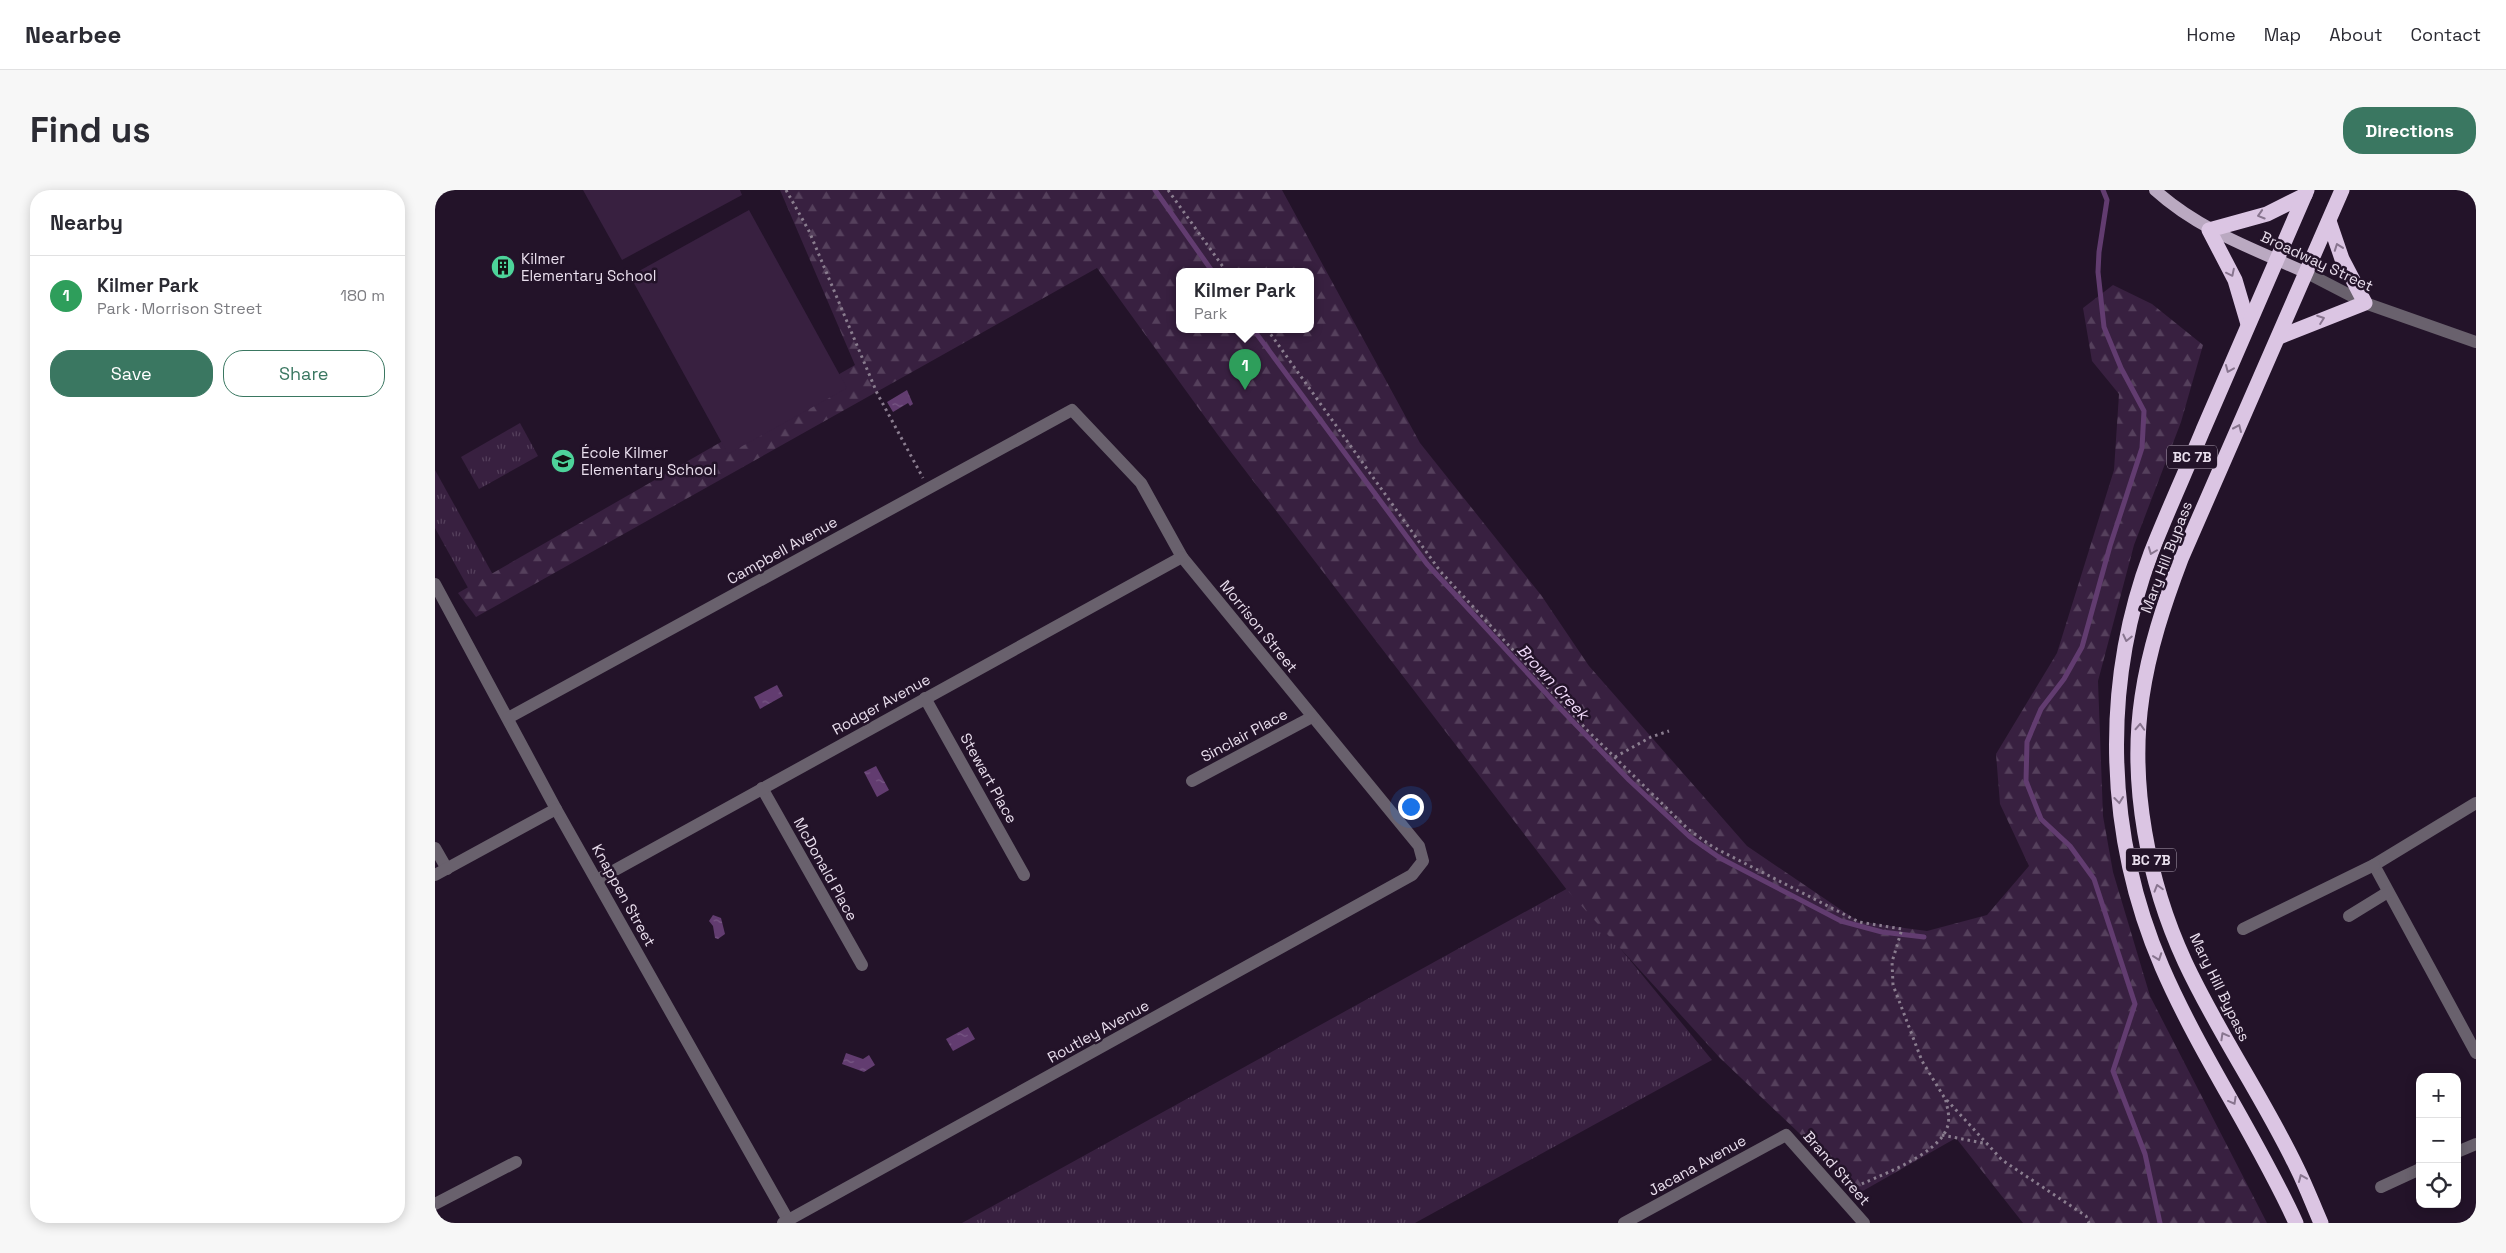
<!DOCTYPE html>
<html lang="en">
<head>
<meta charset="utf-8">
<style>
  body { margin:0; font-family:"Space Grotesk",sans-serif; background:#f7f7f7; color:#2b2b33 }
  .controls { position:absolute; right:15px; bottom:15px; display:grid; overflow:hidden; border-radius:10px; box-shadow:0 2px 12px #0003 }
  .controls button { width:45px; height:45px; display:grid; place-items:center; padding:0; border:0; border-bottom:1px solid #e1e1e2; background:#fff; color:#2b2b33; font:25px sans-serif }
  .you { position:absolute; left:975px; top:616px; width:18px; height:18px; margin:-12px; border:4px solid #fff; border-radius:50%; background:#1a73e8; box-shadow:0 0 0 8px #1a73e833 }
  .badge { display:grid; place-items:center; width:32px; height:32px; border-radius:50%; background:#3a7761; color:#fff; font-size:16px; font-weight:700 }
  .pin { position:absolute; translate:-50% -41px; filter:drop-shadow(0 1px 2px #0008) }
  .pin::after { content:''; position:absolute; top:26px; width:18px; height:15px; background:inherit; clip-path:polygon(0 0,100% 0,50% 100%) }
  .popup { position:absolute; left:741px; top:78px; width:138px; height:65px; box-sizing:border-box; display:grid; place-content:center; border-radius:10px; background:#fff; filter:drop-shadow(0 1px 4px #0005); font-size:16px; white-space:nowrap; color:#7c7c81 }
  .popup b { font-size:19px; color:#2b2b33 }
  .popup::after { content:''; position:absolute; left:50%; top:100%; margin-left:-10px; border:10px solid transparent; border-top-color:#fff }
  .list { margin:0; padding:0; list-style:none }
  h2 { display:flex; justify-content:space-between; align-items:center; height:65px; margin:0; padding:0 20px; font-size:21px }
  h2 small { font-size:16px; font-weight:400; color:#7c7c81 }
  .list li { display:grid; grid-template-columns:32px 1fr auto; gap:15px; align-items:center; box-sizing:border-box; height:80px; padding:0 20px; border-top:1px solid #e1e1e2 }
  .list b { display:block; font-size:19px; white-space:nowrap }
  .list p { margin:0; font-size:16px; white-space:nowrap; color:#7c7c81 }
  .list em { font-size:16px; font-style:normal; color:#7c7c81 }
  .actions { display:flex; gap:10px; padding:15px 20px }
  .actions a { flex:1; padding:11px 0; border:1px solid #3a7761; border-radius:20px; text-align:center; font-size:18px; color:#3a7761 }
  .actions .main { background:#3a7761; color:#fff }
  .icon { flex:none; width:28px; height:28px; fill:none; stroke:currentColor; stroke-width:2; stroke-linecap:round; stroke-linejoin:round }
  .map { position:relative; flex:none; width:2041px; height:1033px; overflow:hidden; border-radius:20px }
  header { display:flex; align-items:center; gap:30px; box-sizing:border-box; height:70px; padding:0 25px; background:#fff; border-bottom:1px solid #e1e1e2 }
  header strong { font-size:24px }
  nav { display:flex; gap:28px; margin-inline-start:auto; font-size:18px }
  .intro { display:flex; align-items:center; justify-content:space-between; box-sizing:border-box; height:120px; padding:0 30px }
  h1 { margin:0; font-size:35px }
  .button { padding:12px 22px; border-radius:20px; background:#3a7761; color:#fff; font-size:18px; font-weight:700 }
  main { display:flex; gap:30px; padding:0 30px }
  aside { flex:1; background:#fff; border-radius:20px; box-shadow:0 2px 12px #0003 }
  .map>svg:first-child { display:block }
  .grass { fill:url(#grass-tufts) }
  .forest { fill:url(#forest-firs); fill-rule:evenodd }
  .pitch { fill:#382040 }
  .water { fill:url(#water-ripples) }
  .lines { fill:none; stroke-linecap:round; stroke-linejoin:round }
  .stream { stroke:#623c70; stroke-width:5 }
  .path { stroke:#8a7d8f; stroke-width:3; stroke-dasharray:2.5 4; stroke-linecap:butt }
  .minor { stroke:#69616d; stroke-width:12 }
  .major { stroke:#baa9c1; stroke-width:12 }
  .highway { stroke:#dbc5e3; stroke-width:15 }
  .oneway { stroke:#88758f }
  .labels { text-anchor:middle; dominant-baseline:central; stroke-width:5; stroke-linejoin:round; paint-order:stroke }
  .shield { fill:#231329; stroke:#aea1b2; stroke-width:1 }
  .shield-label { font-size:14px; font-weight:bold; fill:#e9deed }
  .poi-label { font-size:15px; fill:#e9deed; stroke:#231329; text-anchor:start }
  .street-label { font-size:15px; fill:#e9deed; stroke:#231329 }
  .water-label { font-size:16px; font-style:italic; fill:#f1dafa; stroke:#231329 }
</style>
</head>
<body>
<header>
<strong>Nearbee</strong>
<nav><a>Home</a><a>Map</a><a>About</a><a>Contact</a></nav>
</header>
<div class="intro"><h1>Find us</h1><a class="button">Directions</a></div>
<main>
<aside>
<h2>Nearby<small></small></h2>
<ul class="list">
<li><span class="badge" style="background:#2e9e5b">1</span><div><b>Kilmer Park</b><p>Park · Morrison Street</p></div><em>180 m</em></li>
</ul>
<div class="actions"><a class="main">Save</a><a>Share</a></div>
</aside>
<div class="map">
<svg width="2041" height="1033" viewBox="0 0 2041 1033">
  <defs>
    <pattern id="grass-tufts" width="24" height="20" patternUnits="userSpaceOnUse" patternTransform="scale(1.25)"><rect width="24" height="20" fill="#382040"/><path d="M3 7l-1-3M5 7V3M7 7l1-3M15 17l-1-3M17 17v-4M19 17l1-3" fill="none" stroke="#55405c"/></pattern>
    <pattern id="forest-firs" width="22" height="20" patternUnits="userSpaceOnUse" patternTransform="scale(1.25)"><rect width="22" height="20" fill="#382040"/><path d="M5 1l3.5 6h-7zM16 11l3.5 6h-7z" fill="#55405c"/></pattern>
    <pattern id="water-ripples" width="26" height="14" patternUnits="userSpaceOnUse" patternTransform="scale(1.25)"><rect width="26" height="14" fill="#623c70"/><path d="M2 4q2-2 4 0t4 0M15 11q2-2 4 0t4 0" fill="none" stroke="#785885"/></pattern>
  </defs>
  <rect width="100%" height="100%" fill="#231329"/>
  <g class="grass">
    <polygon points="85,233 103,266 44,299 26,267"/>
    <polygon points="0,280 62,392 37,405 0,338"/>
    <polygon points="1135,697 1277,870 980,1033 527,1033"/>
  </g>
  <path class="forest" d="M345 0H847L985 253 1106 405 1154 476 1312 656 1424 732 1492 741 1552 725 1594 676 1565 614 1561 564 1622 463 1679 280 1684 204 1657 171 1648 118 1678 95 1717 114 1768 155 1746 232 1699 355 1663 491 1668 626 1678 682 1715 806 1832 1033H1588L1521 948 1426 1002 1285 868 1132 700 783 245 662 78 41 427 23 403 420 175ZM745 81H875V139H745Z"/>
  <g class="pitch">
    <polygon points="148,0 305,0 307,5 187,70"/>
    <polygon points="314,20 412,198 293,264 195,86"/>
  </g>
  <g class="water">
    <polygon points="472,200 478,214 475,216 473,213 458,222 452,212"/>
    <polygon points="342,495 348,506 325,519 319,507"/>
    <polygon points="441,576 454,600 442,607 429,582"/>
    <polygon points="278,725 286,728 290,744 283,749 280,748 278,736 274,731"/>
    <polygon points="533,837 540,849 518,861 511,849"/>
    <polygon points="411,863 428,869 434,865 440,875 429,882 407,874"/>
  </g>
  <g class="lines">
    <g class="stream">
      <polyline points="720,0 777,81"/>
      <polyline points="1668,0 1672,10 1664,62 1663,82 1669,137 1686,178 1709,221 1707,258 1675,356 1647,457 1629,489 1606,519 1592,552 1591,591 1606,629 1635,656 1659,689 1700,814 1678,881 1710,964 1725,1033"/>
      <polyline points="818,139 992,374 1122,515 1194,590 1255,647 1285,668 1406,731 1447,742 1489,747"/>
    </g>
    <g class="path">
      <polyline points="351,0 374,41 442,203 488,288"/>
      <polyline points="733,0 791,81"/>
      <polyline points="832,139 1005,381 1153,541 1253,639 1278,657 1424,732 1467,739 1457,772 1458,795 1487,871 1509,907 1567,970 1651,1026 1654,1033"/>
      <polyline points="1180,567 1216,547 1234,541"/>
      <polyline points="1507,945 1553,954"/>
      <path d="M1415 999C1441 987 1502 966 1512 938 1516 928 1512 917 1510 907"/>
    </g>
    <g class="minor">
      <polyline points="1872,83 1930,113 2041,152"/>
      <polyline points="0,394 121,619 353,1030"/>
      <polyline points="490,508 589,685"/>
      <polyline points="73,528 637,220 706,293 747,367 984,656 988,671 977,685 348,1033"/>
      <polyline points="757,591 877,527"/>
      <polyline points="327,598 427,775"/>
      <polyline points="2041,613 1939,675 2041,863"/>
      <polyline points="0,658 12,679"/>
      <polyline points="0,685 121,619"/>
      <polyline points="162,690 747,367"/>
      <polyline points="1914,726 1953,702"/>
      <polyline points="1808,739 1939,675"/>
      <polyline points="2022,962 2041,954"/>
      <polyline points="1946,997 1985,979"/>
      <polyline points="0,1014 81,972"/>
      <polyline points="1189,1033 1351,945 1429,1033"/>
    </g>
    <path class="major" d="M1720 0C1764 40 1819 59 1872 83"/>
    <g class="highway">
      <polyline points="1813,134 1800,90 1774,40 1832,24 1870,5"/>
      <polyline points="1844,147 1930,113 1907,69 1894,31"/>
      <path d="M1861 1033C1821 945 1765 865 1727 777 1671 647 1666 496 1716 363 1732 322 1751 281 1768 240 1803 160 1838 80 1872 0"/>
      <path d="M1886 1033C1878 1015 1871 996 1862 978 1828 907 1783 843 1750 772 1713 692 1694 594 1707 507 1714 459 1729 414 1746 369L1907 0"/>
    </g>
  </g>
  <defs><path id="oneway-chevron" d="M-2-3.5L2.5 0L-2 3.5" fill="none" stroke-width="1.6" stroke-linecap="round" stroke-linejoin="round" transform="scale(1.25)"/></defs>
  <g class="oneway">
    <use href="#oneway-chevron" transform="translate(1826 25) rotate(163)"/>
    <use href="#oneway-chevron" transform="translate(1903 57) rotate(-110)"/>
    <use href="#oneway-chevron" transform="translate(1796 83) rotate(64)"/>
    <use href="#oneway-chevron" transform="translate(1886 129) rotate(-20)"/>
    <use href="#oneway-chevron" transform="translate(1794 179) rotate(113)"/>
    <use href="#oneway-chevron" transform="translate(1803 238) rotate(-66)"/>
    <use href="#oneway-chevron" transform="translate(1717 361) rotate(111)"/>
    <use href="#oneway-chevron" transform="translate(1692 448) rotate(103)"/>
    <use href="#oneway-chevron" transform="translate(1705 537) rotate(-87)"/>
    <use href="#oneway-chevron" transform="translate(1684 610) rotate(83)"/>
    <use href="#oneway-chevron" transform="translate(1723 698) rotate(-106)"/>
    <use href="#oneway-chevron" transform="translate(1723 767) rotate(70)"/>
    <use href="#oneway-chevron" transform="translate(1789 846) rotate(-119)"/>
    <use href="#oneway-chevron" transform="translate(1798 911) rotate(61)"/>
    <use href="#oneway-chevron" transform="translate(1867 988) rotate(-113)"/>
  </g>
  <defs>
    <g id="building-disc" transform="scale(1.25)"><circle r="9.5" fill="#4dd39a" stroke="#231329"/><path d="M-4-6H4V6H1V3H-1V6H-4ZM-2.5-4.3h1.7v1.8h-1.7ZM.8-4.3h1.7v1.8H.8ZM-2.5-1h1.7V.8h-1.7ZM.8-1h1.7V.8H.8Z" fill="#111"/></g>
    <g id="school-disc" transform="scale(1.25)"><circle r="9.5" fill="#4dd39a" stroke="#231329"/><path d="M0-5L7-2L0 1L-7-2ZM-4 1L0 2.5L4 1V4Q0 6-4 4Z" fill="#111"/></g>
  </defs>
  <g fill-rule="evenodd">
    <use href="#building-disc" x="68" y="77"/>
    <use href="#school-disc" x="128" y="271"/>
  </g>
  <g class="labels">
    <g class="shield">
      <rect x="1732" y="255.5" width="50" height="23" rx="4"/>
      <rect x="1691" y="658.5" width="50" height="23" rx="4"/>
    </g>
    <g class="shield-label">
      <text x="1757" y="267">BC 7B</text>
      <text x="1716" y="670">BC 7B</text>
    </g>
    <g class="poi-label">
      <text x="86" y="68">Kilmer<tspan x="86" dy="17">Elementary School</tspan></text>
      <text x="146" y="262">École Kilmer<tspan x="146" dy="17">Elementary School</tspan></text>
    </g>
    <g class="street-label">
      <text transform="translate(1882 71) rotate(25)">Broadway Street</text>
      <text transform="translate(347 360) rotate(-29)">Campbell Avenue</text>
      <text transform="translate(1731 367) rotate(-69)">Mary Hill Bypass</text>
      <text transform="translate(824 436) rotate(51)">Morrison Street</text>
      <text transform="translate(446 514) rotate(-29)">Rodger Avenue</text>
      <text transform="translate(809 545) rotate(-28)">Sinclair Place</text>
      <text transform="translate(554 588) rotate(61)">Stewart Place</text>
      <text transform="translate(391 679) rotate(61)">McDonald Place</text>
      <text transform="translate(189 705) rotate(61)">Knappen Street</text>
      <text transform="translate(1785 797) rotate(64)">Mary Hill Bypass</text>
      <text transform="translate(663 841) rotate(-29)">Routley Avenue</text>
      <text transform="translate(1262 975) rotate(-29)">Jacana Avenue</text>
      <text transform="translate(1402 978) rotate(49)">Brand Street</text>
    </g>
    <g class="water-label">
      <text transform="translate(1118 492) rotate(47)">Brown Creek</text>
    </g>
  </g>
</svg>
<div class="controls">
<button>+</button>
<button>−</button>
<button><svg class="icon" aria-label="locate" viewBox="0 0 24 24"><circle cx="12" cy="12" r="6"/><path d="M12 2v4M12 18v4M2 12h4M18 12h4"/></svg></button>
</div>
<div class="you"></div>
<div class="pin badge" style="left:810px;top:200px;background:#2e9e5b">1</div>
<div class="popup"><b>Kilmer Park</b>Park</div>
</div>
</main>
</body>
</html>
